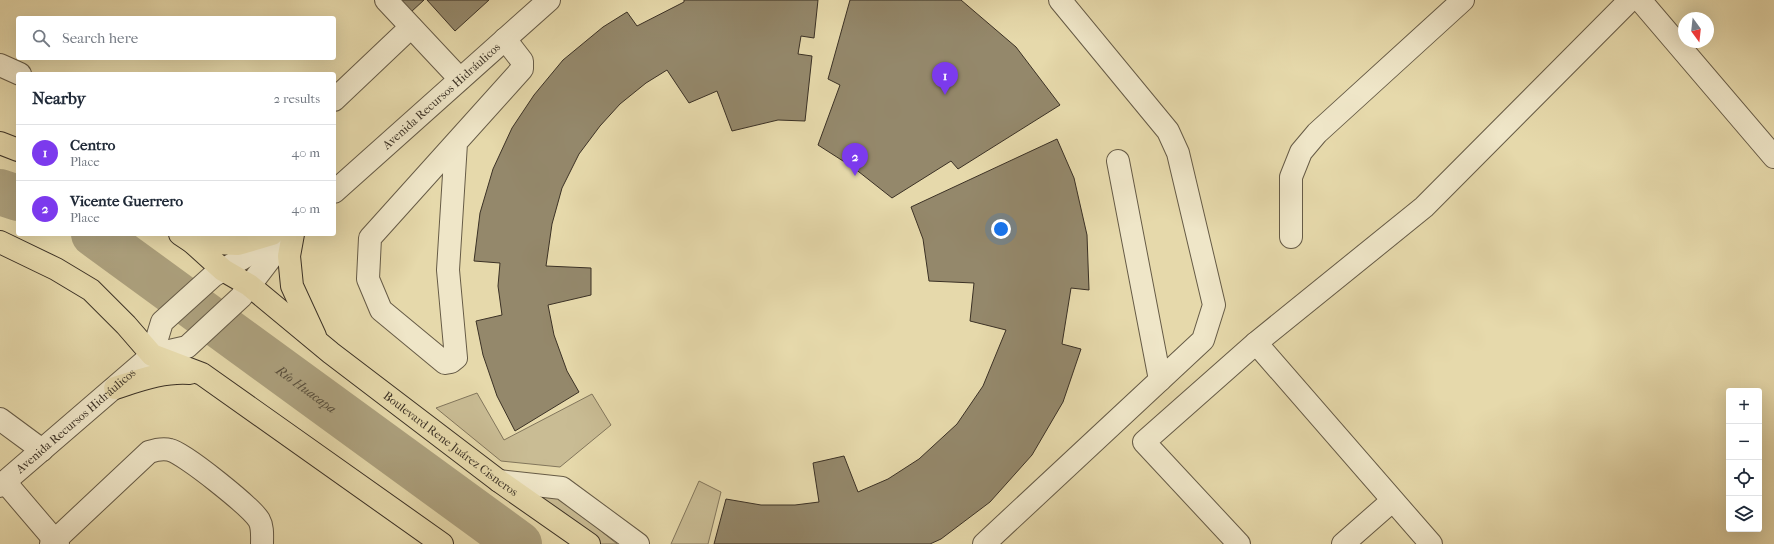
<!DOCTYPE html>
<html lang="en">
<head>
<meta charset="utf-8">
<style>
  body { margin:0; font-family:"IM FELL French Canon",serif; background:#f2f2f3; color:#1f2937 }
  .controls { position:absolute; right:12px; bottom:12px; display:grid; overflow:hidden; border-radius:4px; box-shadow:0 4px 16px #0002 }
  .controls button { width:36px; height:36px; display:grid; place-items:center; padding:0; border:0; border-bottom:1px solid #e0e1e3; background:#fff; color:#1f2937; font:20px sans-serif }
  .compass { position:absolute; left:1678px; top:12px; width:36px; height:36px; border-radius:50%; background:#fff; box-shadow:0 4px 16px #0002; rotate:165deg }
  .you { position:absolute; left:1001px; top:229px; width:14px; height:14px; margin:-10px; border:3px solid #fff; border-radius:50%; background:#1a73e8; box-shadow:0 0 0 6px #1a73e833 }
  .badge { display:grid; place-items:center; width:26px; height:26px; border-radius:50%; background:#7c3aed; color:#fff; font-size:13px; font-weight:700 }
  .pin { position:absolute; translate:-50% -33px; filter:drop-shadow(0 1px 2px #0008) }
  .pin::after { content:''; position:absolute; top:21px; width:14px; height:12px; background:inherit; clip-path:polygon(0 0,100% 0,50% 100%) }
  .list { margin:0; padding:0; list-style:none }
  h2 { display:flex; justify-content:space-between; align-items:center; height:52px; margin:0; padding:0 16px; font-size:17px }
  h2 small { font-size:13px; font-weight:400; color:#747a83 }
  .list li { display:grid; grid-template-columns:26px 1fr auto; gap:12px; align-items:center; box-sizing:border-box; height:56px; padding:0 16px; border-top:1px solid #e0e1e3 }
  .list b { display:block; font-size:15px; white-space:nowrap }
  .list p { margin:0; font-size:13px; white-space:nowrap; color:#747a83 }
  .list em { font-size:13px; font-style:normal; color:#747a83 }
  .icon { flex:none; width:22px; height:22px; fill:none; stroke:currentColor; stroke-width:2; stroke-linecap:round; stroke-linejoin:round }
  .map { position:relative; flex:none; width:1774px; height:544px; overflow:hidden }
  .search { position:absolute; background:#fff; box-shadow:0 4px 16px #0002; left:16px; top:16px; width:320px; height:44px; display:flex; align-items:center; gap:10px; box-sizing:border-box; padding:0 14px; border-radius:4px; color:#747a83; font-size:15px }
  .panel { position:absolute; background:#fff; box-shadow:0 4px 16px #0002; left:16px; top:72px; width:320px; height:164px; border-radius:4px }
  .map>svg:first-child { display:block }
  .green { fill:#c9bc94; stroke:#82765c }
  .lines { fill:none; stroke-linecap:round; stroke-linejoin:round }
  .river { stroke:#aca07d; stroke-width:46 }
  .building { fill:#94886b; stroke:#3b3125 }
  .minor-casing { stroke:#665b46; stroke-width:24 }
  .major-casing { stroke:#3b3125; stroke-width:24 }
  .minor { stroke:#efe6c8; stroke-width:22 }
  .major { stroke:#e6d9ab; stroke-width:22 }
  .labels { text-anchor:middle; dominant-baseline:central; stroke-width:3; stroke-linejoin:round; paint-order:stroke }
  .street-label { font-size:12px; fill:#3b3125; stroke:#efe6c8 }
  .water-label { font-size:13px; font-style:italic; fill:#574d3b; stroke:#efe6c8 }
</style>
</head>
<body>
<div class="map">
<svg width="1774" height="544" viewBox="0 0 1774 544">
  <rect width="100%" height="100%" fill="#e6d9ab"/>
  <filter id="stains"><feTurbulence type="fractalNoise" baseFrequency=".005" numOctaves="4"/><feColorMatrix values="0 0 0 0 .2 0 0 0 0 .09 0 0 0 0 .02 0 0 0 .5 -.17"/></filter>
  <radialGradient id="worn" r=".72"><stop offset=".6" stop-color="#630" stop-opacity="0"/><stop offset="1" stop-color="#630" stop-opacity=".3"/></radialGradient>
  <g class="green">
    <polygon points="477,393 504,440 592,394 611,425 560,467 501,461 436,408"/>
    <polygon points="699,481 721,492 708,544 671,544"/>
    <polygon points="526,491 558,496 617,544 594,544"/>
  </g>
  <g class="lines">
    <g class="river">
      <polyline points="0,192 18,198"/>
      <path id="s1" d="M94 234 519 544"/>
    </g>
  </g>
  <g class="building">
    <polygon points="401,0 424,0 411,12"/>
    <polygon points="427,0 489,0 455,31"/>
    <polygon points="684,0 818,0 814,38 801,36 798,54 812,56 805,121 778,120 732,131 717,91 689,103 667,70 646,83 620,104 600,126 579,154 562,188 552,224 546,266 591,268 591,295 548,305 554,335 567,371 579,392 515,431 497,396 483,355 476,321 502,315 498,286 500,263 474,261 480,213 493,169 512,128 534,95 563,60 603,27 627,12 637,26 684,2"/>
    <polygon points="850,0 961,0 1016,47 1060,105 958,169 951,161 892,198 854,168 818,145 840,85 828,79"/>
    <polygon points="1057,139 1074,178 1087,235 1089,290 1071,288 1062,344 1081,349 1063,402 1032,455 990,502 941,539 930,544 714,544 726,499 761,505 795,505 819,502 813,463 844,456 858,492 888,479 919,459 957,424 983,386 1006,330 970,321 974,283 929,281 923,239 911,207"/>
  </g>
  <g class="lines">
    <g class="minor-casing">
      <g id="minor">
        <polyline points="386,0 460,79"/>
        <polyline points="1640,0 1774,157"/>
        <polyline points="0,65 20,74"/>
        <polyline points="334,100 411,27"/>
        <polyline points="456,143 448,270 456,358 451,362 445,363 381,310 368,279 370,238 522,69 522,61 505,39"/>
        <polyline points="1118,161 1160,380"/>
        <path id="s2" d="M334 192 549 0"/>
        <polyline points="1291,237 1291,177 1301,152 1317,133 1463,0"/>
        <polyline points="1256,343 1431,544"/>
        <polyline points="152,355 162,322 213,276 281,235"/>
        <polyline points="0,419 42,450"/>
        <polyline points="499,481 562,488 638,544"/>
        <polyline points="5,482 58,544"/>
        <path id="s3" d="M0 486 152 355 187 347 241 297 289 234"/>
        <path d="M51 544 149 452C155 450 163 448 170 450 184 453 251 507 259 520 263 527 262 536 262 544"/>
        <polyline points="984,544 1203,340 1214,305 1178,153 1168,131 1060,0"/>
        <polyline points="1239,544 1144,442 1256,343 1424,207 1630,0"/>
        <polyline points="1343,544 1392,501"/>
      </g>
    </g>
    <g class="major-casing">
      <g id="major">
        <polyline points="0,143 18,150"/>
        <path id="s4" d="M180 234 192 242 223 270 249 285 331 353 499 481 589 544"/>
        <polyline points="293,234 289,256 292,286 315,336"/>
        <polyline points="0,242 56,269 91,290 126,325 152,355 202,374 442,544"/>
        <polyline points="192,242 238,244 272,234"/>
        <path d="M115 388C140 380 164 371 190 373"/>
      </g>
    </g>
    <use href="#minor" class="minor"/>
    <use href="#major" class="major"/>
  </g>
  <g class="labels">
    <g class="street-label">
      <text stroke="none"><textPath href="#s2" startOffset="144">Avenida Recursos Hidráulicos</textPath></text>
      <text stroke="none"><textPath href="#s3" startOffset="100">Avenida Recursos Hidráulicos</textPath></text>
      <text stroke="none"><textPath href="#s4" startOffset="343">Boulevard Rene Juárez Cisneros</textPath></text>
    </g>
    <g class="water-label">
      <text stroke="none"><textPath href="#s1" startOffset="263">Río Huacapa</textPath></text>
    </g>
  </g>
  <rect width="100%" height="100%" filter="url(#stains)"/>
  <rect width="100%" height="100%" fill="url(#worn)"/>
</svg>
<div class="controls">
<button>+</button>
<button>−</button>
<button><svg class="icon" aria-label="locate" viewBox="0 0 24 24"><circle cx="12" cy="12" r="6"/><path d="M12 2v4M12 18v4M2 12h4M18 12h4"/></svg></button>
<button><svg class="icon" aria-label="layers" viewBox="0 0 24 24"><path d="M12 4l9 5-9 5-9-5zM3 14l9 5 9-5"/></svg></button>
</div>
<svg class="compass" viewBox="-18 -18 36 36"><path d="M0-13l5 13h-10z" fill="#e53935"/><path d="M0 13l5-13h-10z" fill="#747a83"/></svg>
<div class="you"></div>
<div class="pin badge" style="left:945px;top:95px">1</div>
<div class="pin badge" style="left:855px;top:176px">2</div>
<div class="search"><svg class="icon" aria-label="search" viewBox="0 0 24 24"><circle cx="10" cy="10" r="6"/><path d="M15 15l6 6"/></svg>Search here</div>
<section class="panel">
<h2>Nearby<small>2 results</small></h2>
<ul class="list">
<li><span class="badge">1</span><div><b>Centro</b><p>Place</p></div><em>40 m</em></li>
<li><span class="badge">2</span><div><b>Vicente Guerrero</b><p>Place</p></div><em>40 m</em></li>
</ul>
</section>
</div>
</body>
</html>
